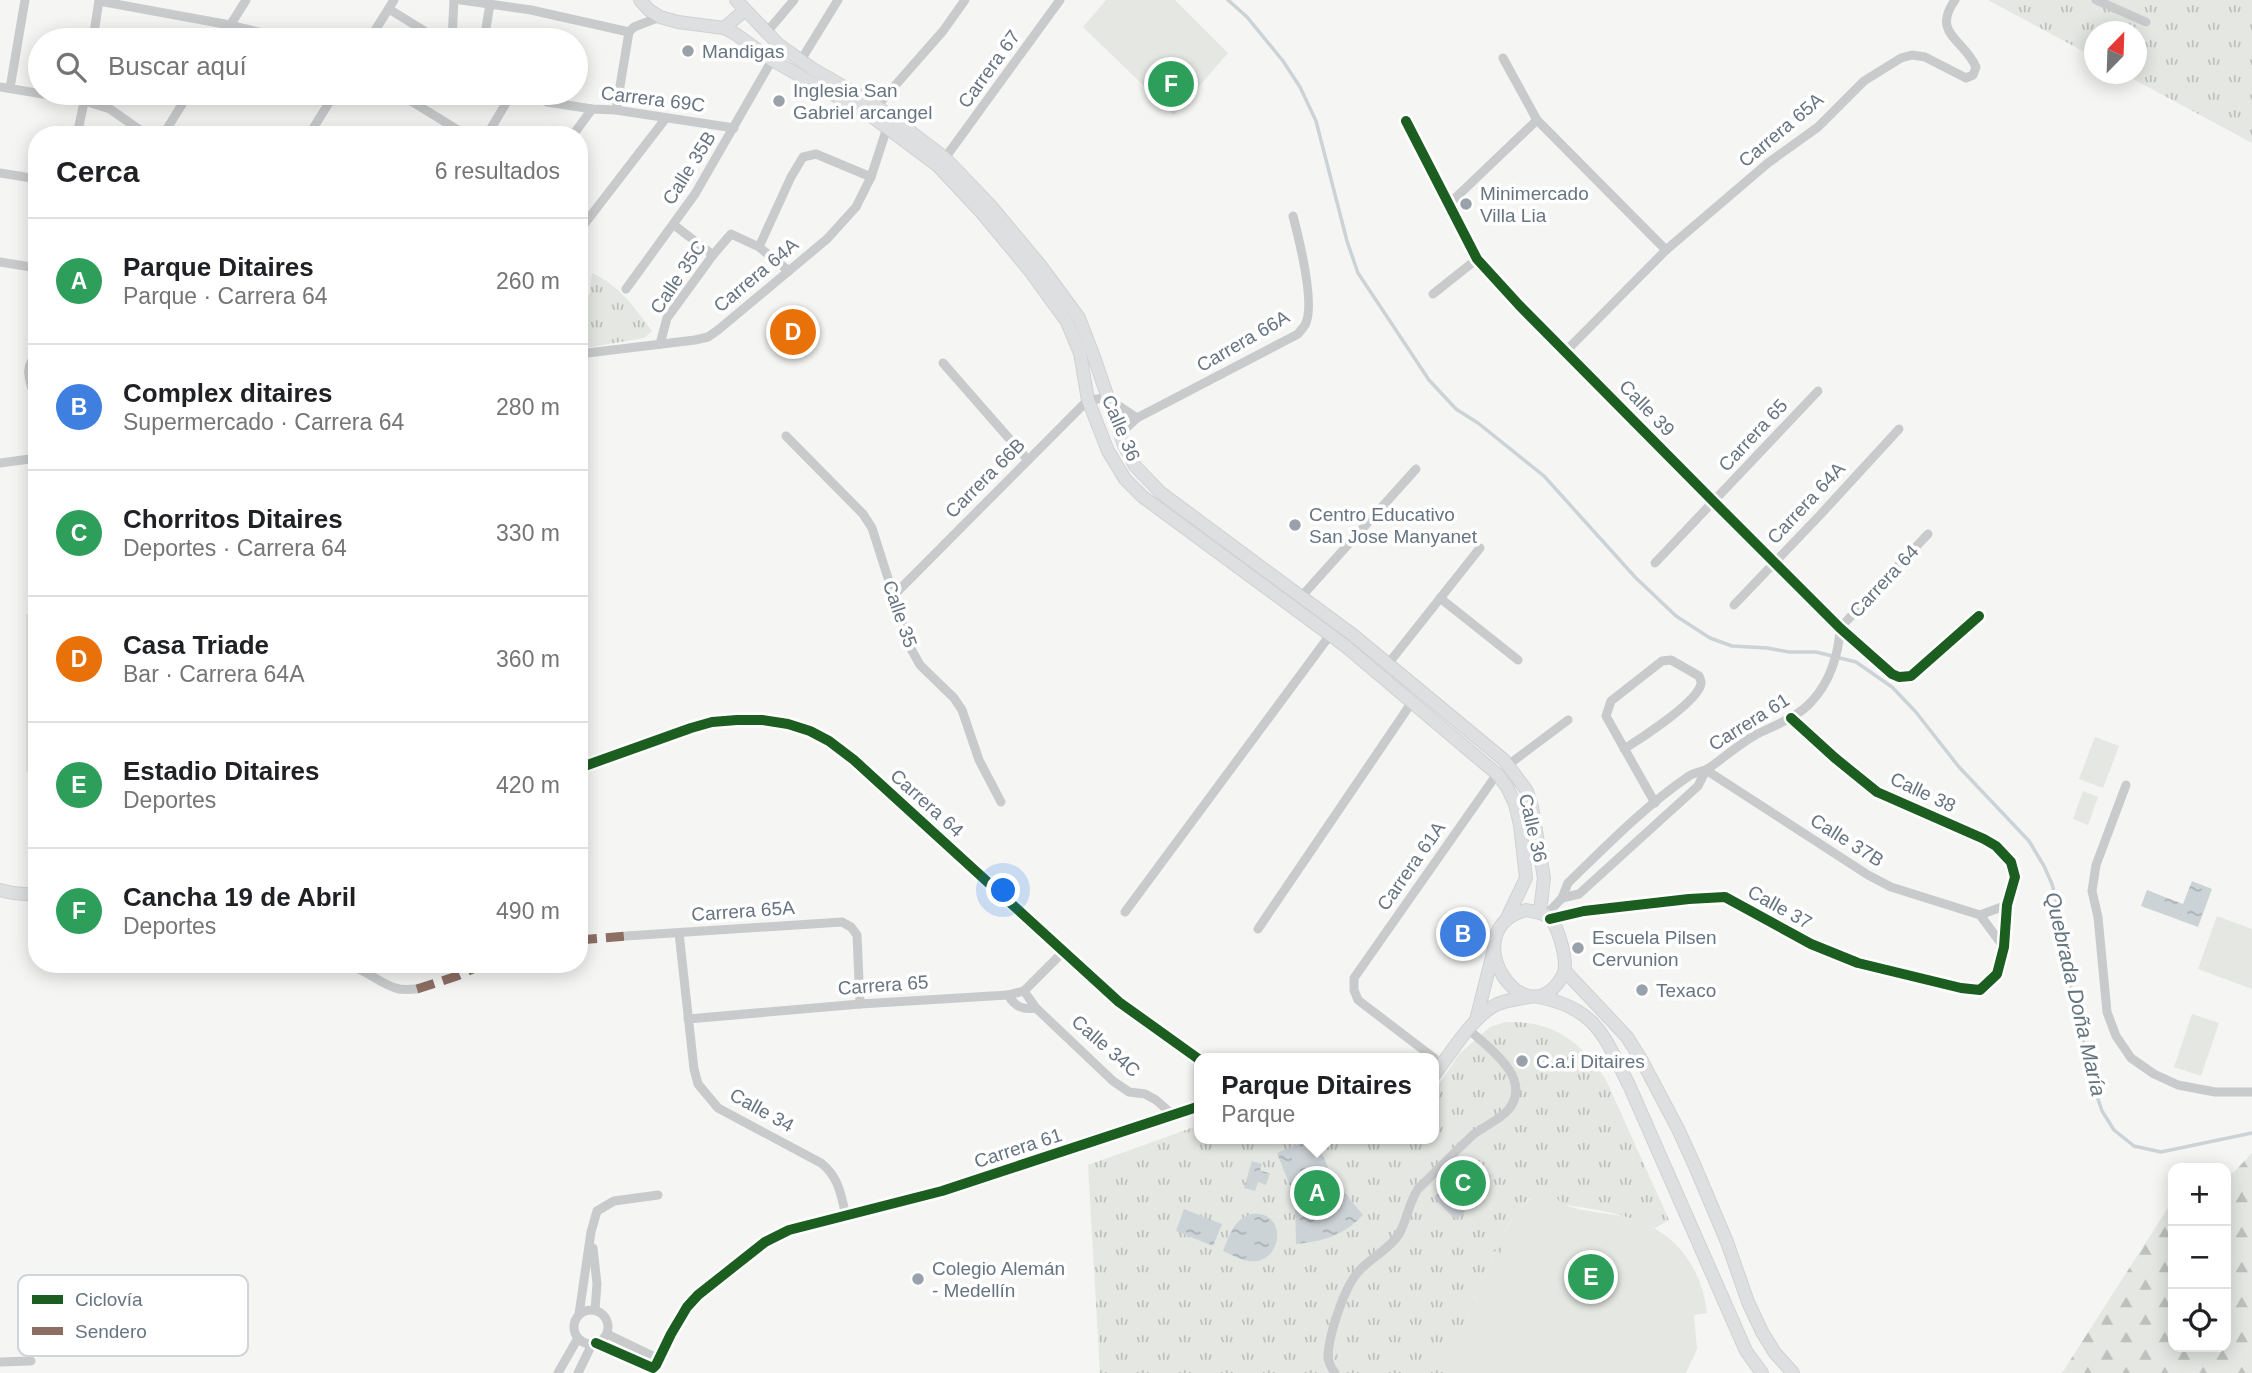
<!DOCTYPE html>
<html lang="es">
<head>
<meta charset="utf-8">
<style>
  body { margin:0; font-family:Arial,sans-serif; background:#f2f2f2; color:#202124 }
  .controls { position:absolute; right:21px; bottom:21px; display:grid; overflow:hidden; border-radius:14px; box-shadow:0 4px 18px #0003 }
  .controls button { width:63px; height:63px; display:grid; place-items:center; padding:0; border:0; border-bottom:2px solid #e0e0e0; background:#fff; color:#202124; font:35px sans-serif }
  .compass { position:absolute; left:2084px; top:21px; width:63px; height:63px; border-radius:50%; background:#fff; box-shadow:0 4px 18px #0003; rotate:23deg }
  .you { position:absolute; left:1004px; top:891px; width:24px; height:24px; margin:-18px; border:5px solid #fff; border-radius:50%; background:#1a73e8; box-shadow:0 0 0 10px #1a73e833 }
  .badge { display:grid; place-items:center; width:46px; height:46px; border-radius:50%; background:#565b60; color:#fff; font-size:23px; font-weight:700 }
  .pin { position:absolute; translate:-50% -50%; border:4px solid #fff; box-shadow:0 2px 7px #0006 }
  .popup { position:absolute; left:1194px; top:1053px; width:245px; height:91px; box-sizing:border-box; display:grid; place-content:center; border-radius:14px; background:#fff; filter:drop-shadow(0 2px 5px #0005); font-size:23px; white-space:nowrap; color:#757577 }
  .popup b { font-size:26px; color:#202124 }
  .popup::after { content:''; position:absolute; left:50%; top:100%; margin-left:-14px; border:14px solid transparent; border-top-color:#fff }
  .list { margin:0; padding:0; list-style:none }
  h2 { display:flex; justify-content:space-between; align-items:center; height:91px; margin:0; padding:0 28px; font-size:30px }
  h2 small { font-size:23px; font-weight:400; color:#757577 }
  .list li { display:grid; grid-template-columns:46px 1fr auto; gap:21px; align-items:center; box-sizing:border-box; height:126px; padding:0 28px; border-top:2px solid #e0e0e0 }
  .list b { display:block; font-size:26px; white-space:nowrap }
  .list p { margin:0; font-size:23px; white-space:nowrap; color:#757577 }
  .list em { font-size:23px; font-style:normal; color:#757577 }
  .icon { flex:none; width:38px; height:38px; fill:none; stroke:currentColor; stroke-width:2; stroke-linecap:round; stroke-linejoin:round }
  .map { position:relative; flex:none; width:2252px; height:1373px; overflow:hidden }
  .search { position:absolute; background:#fff; box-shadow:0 4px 18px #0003; left:28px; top:28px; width:560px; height:77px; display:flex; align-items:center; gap:18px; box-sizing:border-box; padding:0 24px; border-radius:38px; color:#757577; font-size:26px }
  .panel { position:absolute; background:#fff; box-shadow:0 4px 18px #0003; left:28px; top:126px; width:560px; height:847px; border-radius:28px }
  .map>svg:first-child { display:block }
  .grass { fill:url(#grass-tufts) }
  .forest { fill:url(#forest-firs) }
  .pitch { fill:#e4e7e2 }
  .water { fill:url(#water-ripples) }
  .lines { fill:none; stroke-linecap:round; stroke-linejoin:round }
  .stream { stroke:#ccd3d6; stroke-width:3.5 }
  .secondary-casing { stroke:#d1d1d2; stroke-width:14 }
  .street { stroke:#c9cacb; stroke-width:9 }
  .secondary { stroke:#dedfe0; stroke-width:12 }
  .quiet { stroke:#8d6e63; stroke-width:9; stroke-dasharray:18 9; stroke-linecap:butt }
  .cycleway-casing { stroke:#fff; stroke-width:15 }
  .cycleway { stroke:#1b5e20; stroke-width:10 }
  .poi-dot { fill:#99a1aa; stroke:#fff; stroke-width:2.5 }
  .labels { text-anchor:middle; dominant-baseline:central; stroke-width:7; stroke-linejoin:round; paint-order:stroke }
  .poi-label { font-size:19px; fill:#677482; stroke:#fff; text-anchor:start }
  .street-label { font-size:19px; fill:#677482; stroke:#fff }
  .water-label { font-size:21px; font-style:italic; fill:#63747e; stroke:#fff }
  .key { fill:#fff; stroke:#d1d5da; stroke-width:2 }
  .key-label { font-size:19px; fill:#677482 }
</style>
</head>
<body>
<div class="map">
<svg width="2252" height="1373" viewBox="0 0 2252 1373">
  <defs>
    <pattern id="grass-tufts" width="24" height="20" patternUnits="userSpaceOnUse" patternTransform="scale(1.75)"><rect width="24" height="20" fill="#e4e7e2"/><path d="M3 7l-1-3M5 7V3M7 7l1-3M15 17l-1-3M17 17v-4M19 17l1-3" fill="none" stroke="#bdc0bd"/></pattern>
    <pattern id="forest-firs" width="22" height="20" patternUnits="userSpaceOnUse" patternTransform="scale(1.75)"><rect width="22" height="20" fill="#e4e7e2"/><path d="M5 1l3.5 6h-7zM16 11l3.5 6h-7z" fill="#bdc0bd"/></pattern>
    <pattern id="water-ripples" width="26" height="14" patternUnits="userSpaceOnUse" patternTransform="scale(1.75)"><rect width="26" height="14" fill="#ccd3d6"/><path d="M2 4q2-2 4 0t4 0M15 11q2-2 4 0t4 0" fill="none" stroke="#a9b0b3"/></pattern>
  </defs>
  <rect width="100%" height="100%" fill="#f5f5f4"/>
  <g class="grass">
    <polygon points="1988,0 2252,0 2252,143 2124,74 2136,74 2136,32 2094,32 2094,57"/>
    <path d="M592 273C619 285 635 308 652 331L644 338 579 349V293L587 298 590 293Z"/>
    <path d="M1506 1022C1555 1021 1579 1040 1606 1080L1669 1220 1655 1228C1621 1211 1573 1205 1535 1202L1530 1198C1517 1211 1507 1224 1500 1241L1506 1244 1502 1254 1495 1251 1444 1373H1100L1088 1165 1200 1125V1139H1434V1092L1459 1054 1490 1027Z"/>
  </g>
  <polygon class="forest" points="2252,1153 2252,1373 2062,1373 2173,1200 2173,1347 2226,1347 2226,1175 2234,1172"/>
  <g class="pitch">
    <polygon points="1106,0 1175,0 1228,53 1174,115 1083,27"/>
    <polygon points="26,614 37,614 37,774 26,772"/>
    <polygon points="2095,737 2119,746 2103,788 2079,779"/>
    <polygon points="2083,791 2098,797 2088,825 2073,819"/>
    <polygon points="2217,916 2252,929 2252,989 2198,969"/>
    <polygon points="2192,1014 2219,1023 2201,1076 2174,1067"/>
    <path d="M1550 1189C1554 1194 1559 1202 1565 1205 1580 1212 1612 1213 1629 1218 1675 1230 1702 1268 1707 1313L1694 1315 1697 1349 1686 1373H1444L1495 1251 1502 1253 1506 1244 1499 1241 1515 1214 1531 1198 1535 1202Z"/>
  </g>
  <g class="water">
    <polygon points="2192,881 2212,889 2198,927 2141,906 2147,890 2183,904"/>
    <path d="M1310 1139H1315L1334 1180 1363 1215C1342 1236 1325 1241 1296 1244L1295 1198 1277 1153Z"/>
    <polygon points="1474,1160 1491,1176 1486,1182 1480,1176 1476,1180 1476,1185 1483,1191 1470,1204 1449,1184 1461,1171 1466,1176 1471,1176 1475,1172 1469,1165"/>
    <polygon points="1252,1161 1262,1164 1260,1171 1270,1173 1266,1185 1258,1182 1255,1191 1244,1188"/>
    <polygon points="1443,1189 1465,1212 1456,1220 1434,1198"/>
    <polygon points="1184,1209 1222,1224 1213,1246 1176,1231"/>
    <path d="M1251 1214C1290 1210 1282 1266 1249 1261 1240 1260 1231 1254 1223 1251 1230 1235 1233 1220 1251 1214Z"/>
  </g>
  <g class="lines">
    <polyline class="stream" points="1228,0 1247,17 1283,61 1300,87 1316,121 1347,241 1358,273 1429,380 1456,409 1478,423 1544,476 1635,577 1676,616 1710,638 1732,646 1767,648 1789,652 1816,652 1856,662 1892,687 1915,711 1959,767 2029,841 2044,866 2052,884 2059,911 2072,995 2095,1090 2102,1111 2114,1130 2134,1146 2161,1152 2252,1133"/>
    <g class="secondary-casing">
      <g id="secondary">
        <polyline points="640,0 649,10 660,17 678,22 724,28 734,33 772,60 871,116 938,166 982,213 1030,271 1067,322 1080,353 1088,400 1108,451 1125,479 1143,497 1344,645 1497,774 1507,787 1515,804 1520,825 1526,878 1506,920"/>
        <polyline points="736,0 779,45 813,69 877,106 945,158 990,205 1040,265 1079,318 1094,357 1124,445 1135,466 1161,493 1353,635 1504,760 1527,791 1532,807 1544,878 1540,912"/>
        <polyline points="724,28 745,10"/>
        <polyline points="579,768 691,728 712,722 737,720 762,720 788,724 810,731 829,741 854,760 1119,1002 1200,1060"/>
        <polyline points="0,890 13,893 37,895"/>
        <path d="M1526 910C1534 912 1545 912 1551 919 1559 930 1569 963 1563 975 1526 1043 1452 930 1526 910Z"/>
        <polyline points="1565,971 1627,1037 1642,1061 1678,1129 1694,1164 1727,1242 1748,1302 1762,1332 1775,1353 1793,1373"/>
        <path d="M1539 997C1597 1009 1604 1036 1629 1085L1746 1351 1762 1373"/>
        <polyline points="1476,1020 1493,953"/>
        <path d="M1434 1075C1450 1054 1470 1021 1492 1007 1503 1000 1517 999 1529 997"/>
      </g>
    </g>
    <g class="street">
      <polyline points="461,0 531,10 629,32"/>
      <polyline points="2096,0 2146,22"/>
      <polyline points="99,1 230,25 290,40"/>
      <polyline points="389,9 439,40"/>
      <polyline points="766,33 794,0"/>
      <polyline points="93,40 99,0"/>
      <polyline points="221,40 246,0"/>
      <polyline points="369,40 394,0"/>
      <polyline points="452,40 454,0"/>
      <polyline points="484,40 490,4"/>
      <polyline points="1503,58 1537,120 1666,250"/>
      <polyline points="801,60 838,0"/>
      <polyline points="0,87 85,101 110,109 147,135"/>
      <polyline points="10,88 25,0"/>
      <polyline points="398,93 466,135"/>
      <polyline points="528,93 547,102 592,109 616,110 734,128"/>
      <polyline points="877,106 943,31 965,0"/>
      <polyline points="616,110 629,32 634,27 660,17"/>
      <polyline points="1406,121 1477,259 1519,305 1714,502 1840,628 1892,674 1899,677 1911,676 1979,616"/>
      <polyline points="77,135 86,93"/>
      <polyline points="163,135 189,93"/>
      <polyline points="309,135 335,93"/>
      <polyline points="487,135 512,93"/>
      <polyline points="573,135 592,109"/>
      <polyline points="945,158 1060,0"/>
      <polyline points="0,173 37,179"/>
      <polyline points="1449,204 1537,120"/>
      <polyline points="674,225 713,255"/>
      <polyline points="579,231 666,118"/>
      <polyline points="759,247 791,177 803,157 816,154 871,177"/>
      <polyline points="0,262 37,268"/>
      <polyline points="626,289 695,194 772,60"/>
      <polyline points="1433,294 1477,259"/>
      <polyline points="660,344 667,318 713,255 731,234 759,247 789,271"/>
      <path d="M1566 351 1666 250 1768 163 1818 127 1864 81 1901 58 1912 55 1925 57 1966 78 1973 75 1976 67C1964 39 1931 34 1955 0"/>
      <polyline points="579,354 695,340 708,337 718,330 827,239 856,207 871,177 887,128"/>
      <polyline points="943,363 1028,460"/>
      <path d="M34 396C30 380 23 367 37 355"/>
      <path d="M1120 434 1137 418 1298 334C1300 331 1303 328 1305 325 1316 305 1299 239 1293 216"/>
      <polyline points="786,436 863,514 872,528 910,647 920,665 954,698 962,710 979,760 1001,802"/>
      <polyline points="0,463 37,458"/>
      <polyline points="1655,563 1818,391"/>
      <polyline points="894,595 1088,400 1107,398 1137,418"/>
      <polyline points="1301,597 1416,469"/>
      <polyline points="1440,598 1518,660"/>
      <polyline points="1734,605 1821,514 1899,429"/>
      <polyline points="1388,664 1480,548"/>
      <path d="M1624 749C1642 738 1692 705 1700 687 1702 682 1701 681 1699 676L1671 660 1662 661 1611 701 1606 716 1655 803"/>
      <polyline points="1508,765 1568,720"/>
      <polyline points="1706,770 1868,875 1891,887 1980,915 2003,946"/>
      <polyline points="2126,785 2096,865 2092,891 2098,917 2107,1012 2116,1036 2131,1058 2154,1074 2178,1085 2215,1092 2252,1092"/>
      <polyline points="1562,898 1579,894 1698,786 1706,770"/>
      <polyline points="1125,912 1330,635"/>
      <path d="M1546 915 1562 898 1568 883C1606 846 1645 806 1689 776 1695 772 1703 772 1709 768 1725 757 1739 744 1757 734 1776 725 1798 717 1812 701 1830 682 1839 653 1840 628L1928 534"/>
      <polyline points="1980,915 2007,905"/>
      <polyline points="1550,919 1584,911 1689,899 1725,897 1811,944 1858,963 1961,988 1980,990 1997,974 2004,947 2007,905 2015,877 2011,862 1996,846 1984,839 1877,792 1835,758 1791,718"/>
      <polyline points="1258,929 1412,702"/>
      <path d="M679 933 694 1069 698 1084 718 1108 821 1163C839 1177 841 1195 846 1216"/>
      <polyline points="626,936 842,922 851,927 857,935 860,1004"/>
      <path d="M346 964C365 968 380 985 399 989 405 990 411 989 417 989"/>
      <polyline points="1024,991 1036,1008 1113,1081 1129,1092 1145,1094 1156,1100 1173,1115"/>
      <path d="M1008 995C1015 1007 1023 1010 1036 1008"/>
      <polyline points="688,1019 860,1004 1008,995 1024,991 1063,952"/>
      <polyline points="1434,1058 1358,1000 1354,990 1354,978 1497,774"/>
      <polyline points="593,1248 597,1284 595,1310"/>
      <circle cx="591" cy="1327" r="17"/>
      <polyline points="579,1314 591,1232 597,1211 614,1201 658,1195"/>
      <polyline points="607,1334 659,1359"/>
      <polyline points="596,1343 653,1368 656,1365 671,1334 687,1307 698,1295 765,1242 789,1230 942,1191 1200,1106"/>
      <polyline points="0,1362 31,1361"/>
      <polyline points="558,1373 578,1338"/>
      <polyline points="578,1373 592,1344"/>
      <path d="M1335 1373C1332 1369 1329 1364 1328 1358 1328 1337 1344 1287 1359 1271 1370 1258 1389 1250 1399 1234 1407 1220 1409 1202 1418 1189 1437 1171 1454 1152 1473 1135 1484 1126 1500 1120 1509 1109 1533 1078 1488 1047 1469 1030"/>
    </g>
    <use href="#secondary" class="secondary"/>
    <g class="quiet">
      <polyline points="579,940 626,936"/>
      <polyline points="417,989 457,976 484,964"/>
    </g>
    <g class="cycleway-casing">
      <g id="cycleway">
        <polyline points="1406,121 1477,259 1519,305 1714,502 1840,628 1892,674 1899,677 1911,676 1979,616"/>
        <polyline points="579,768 691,728 712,722 737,720 762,720 788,724 810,731 829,741 854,760 1119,1002 1200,1060"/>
        <polyline points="1550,919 1584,911 1689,899 1725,897 1811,944 1858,963 1961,988 1980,990 1997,974 2004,947 2007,905 2015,877 2011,862 1996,846 1984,839 1877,792 1835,758 1791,718"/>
        <polyline points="596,1343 653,1368 656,1365 671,1334 687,1307 698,1295 765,1242 789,1230 942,1191 1200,1106"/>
      </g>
    </g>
    <use href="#cycleway" class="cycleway"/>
  </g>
  <g class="poi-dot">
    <circle cx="688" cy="51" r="7"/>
    <circle cx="779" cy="101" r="7"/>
    <circle cx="1466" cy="204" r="7"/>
    <circle cx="1295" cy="525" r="7"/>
    <circle cx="1578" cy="948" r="7"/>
    <circle cx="1642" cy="990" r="7"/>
    <circle cx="1522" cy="1061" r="7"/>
    <circle cx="918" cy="1279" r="7"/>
  </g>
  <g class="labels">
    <g class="poi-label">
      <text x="702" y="51">Mandigas</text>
      <text x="793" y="90">Inglesia San<tspan x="793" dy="22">Gabriel arcangel</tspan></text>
      <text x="1480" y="193">Minimercado<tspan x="1480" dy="22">Villa Lia</tspan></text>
      <text x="1309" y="514">Centro Educativo<tspan x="1309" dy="22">San Jose Manyanet</tspan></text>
      <text x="1592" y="937">Escuela Pilsen<tspan x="1592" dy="22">Cervunion</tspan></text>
      <text x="1656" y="990">Texaco</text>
      <text x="1536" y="1061">C.a.i Ditaires</text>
      <text x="932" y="1268">Colegio Alemán<tspan x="932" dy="22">- Medellín</tspan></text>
    </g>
    <g class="street-label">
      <text transform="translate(989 69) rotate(-54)">Carrera 67</text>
      <text transform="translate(653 99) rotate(7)">Carrera 69C</text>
      <text transform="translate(1781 130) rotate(-40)">Carrera 65A</text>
      <text transform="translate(689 168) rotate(-58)">Calle 35B</text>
      <text transform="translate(756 275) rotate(-40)">Carrera 64A</text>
      <text transform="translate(678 277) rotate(-56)">Calle 35C</text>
      <text transform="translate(1243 341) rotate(-30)">Carrera 66A</text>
      <text transform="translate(1647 408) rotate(46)">Calle 39</text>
      <text transform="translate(1121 428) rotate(67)">Calle 36</text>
      <text transform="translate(1753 435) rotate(-47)">Carrera 65</text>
      <text transform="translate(985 478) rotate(-45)">Carrera 66B</text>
      <text transform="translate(1806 503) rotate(-47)">Carrera 64A</text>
      <text transform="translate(1884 581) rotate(-47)">Carrera 64</text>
      <text transform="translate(900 614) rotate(71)">Calle 35</text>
      <text transform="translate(1749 722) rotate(-32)">Carrera 61</text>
      <text transform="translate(1923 792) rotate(25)">Calle 38</text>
      <text transform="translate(927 803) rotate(42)">Carrera 64</text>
      <text transform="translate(1533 828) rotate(77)">Calle 36</text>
      <text transform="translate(1847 840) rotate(32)">Calle 37B</text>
      <text transform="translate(1411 866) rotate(-55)">Carrera 61A</text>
      <text transform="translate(1780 907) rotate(29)">Calle 37</text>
      <text transform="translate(743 911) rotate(-4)">Carrera 65A</text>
      <text transform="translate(883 985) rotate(-4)">Carrera 65</text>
      <text transform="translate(1106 1046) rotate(41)">Calle 34C</text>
      <text transform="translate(762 1110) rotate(29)">Calle 34</text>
      <text transform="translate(1018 1148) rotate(-18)">Carrera 61</text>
    </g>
    <g class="water-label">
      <text transform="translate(2076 994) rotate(77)">Quebrada Doña María</text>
    </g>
  </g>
  <rect x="18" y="1275" width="230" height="81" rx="10" class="key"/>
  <rect x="32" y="1295" width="31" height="9" fill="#1b5e20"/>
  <rect x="32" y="1327" width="31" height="8" fill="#8d6e63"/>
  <g class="key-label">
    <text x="75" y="1306">Ciclovía</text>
    <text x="75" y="1338">Sendero</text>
  </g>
</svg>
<div class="controls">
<button>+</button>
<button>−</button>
<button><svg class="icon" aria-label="locate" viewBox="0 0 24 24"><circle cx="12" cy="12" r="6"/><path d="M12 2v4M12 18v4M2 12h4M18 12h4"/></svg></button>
</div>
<svg class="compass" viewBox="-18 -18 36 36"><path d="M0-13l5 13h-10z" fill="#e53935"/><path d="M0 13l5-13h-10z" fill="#757577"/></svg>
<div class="you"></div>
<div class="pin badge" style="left:1317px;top:1193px;background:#2e9e5b">A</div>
<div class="popup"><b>Parque Ditaires</b>Parque</div>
<div class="pin badge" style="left:1463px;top:934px;background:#3f7fe0">B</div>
<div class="pin badge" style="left:1463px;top:1183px;background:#2e9e5b">C</div>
<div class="pin badge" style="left:793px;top:332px;background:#e8710a">D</div>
<div class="pin badge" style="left:1591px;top:1277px;background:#2e9e5b">E</div>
<div class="pin badge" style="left:1171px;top:84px;background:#2e9e5b">F</div>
<div class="search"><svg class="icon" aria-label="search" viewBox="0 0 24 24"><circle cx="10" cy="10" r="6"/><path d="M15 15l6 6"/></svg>Buscar aquí</div>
<section class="panel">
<h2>Cerca<small>6 resultados</small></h2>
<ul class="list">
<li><span class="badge" style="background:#2e9e5b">A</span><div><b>Parque Ditaires</b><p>Parque · Carrera 64</p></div><em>260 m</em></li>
<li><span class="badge" style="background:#3f7fe0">B</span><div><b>Complex ditaires</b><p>Supermercado · Carrera 64</p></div><em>280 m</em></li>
<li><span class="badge" style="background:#2e9e5b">C</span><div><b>Chorritos Ditaires</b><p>Deportes · Carrera 64</p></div><em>330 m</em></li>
<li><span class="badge" style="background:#e8710a">D</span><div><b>Casa Triade</b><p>Bar · Carrera 64A</p></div><em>360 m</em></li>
<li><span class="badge" style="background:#2e9e5b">E</span><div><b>Estadio Ditaires</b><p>Deportes</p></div><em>420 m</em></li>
<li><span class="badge" style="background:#2e9e5b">F</span><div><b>Cancha 19 de Abril</b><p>Deportes</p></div><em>490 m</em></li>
</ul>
</section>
</div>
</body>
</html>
